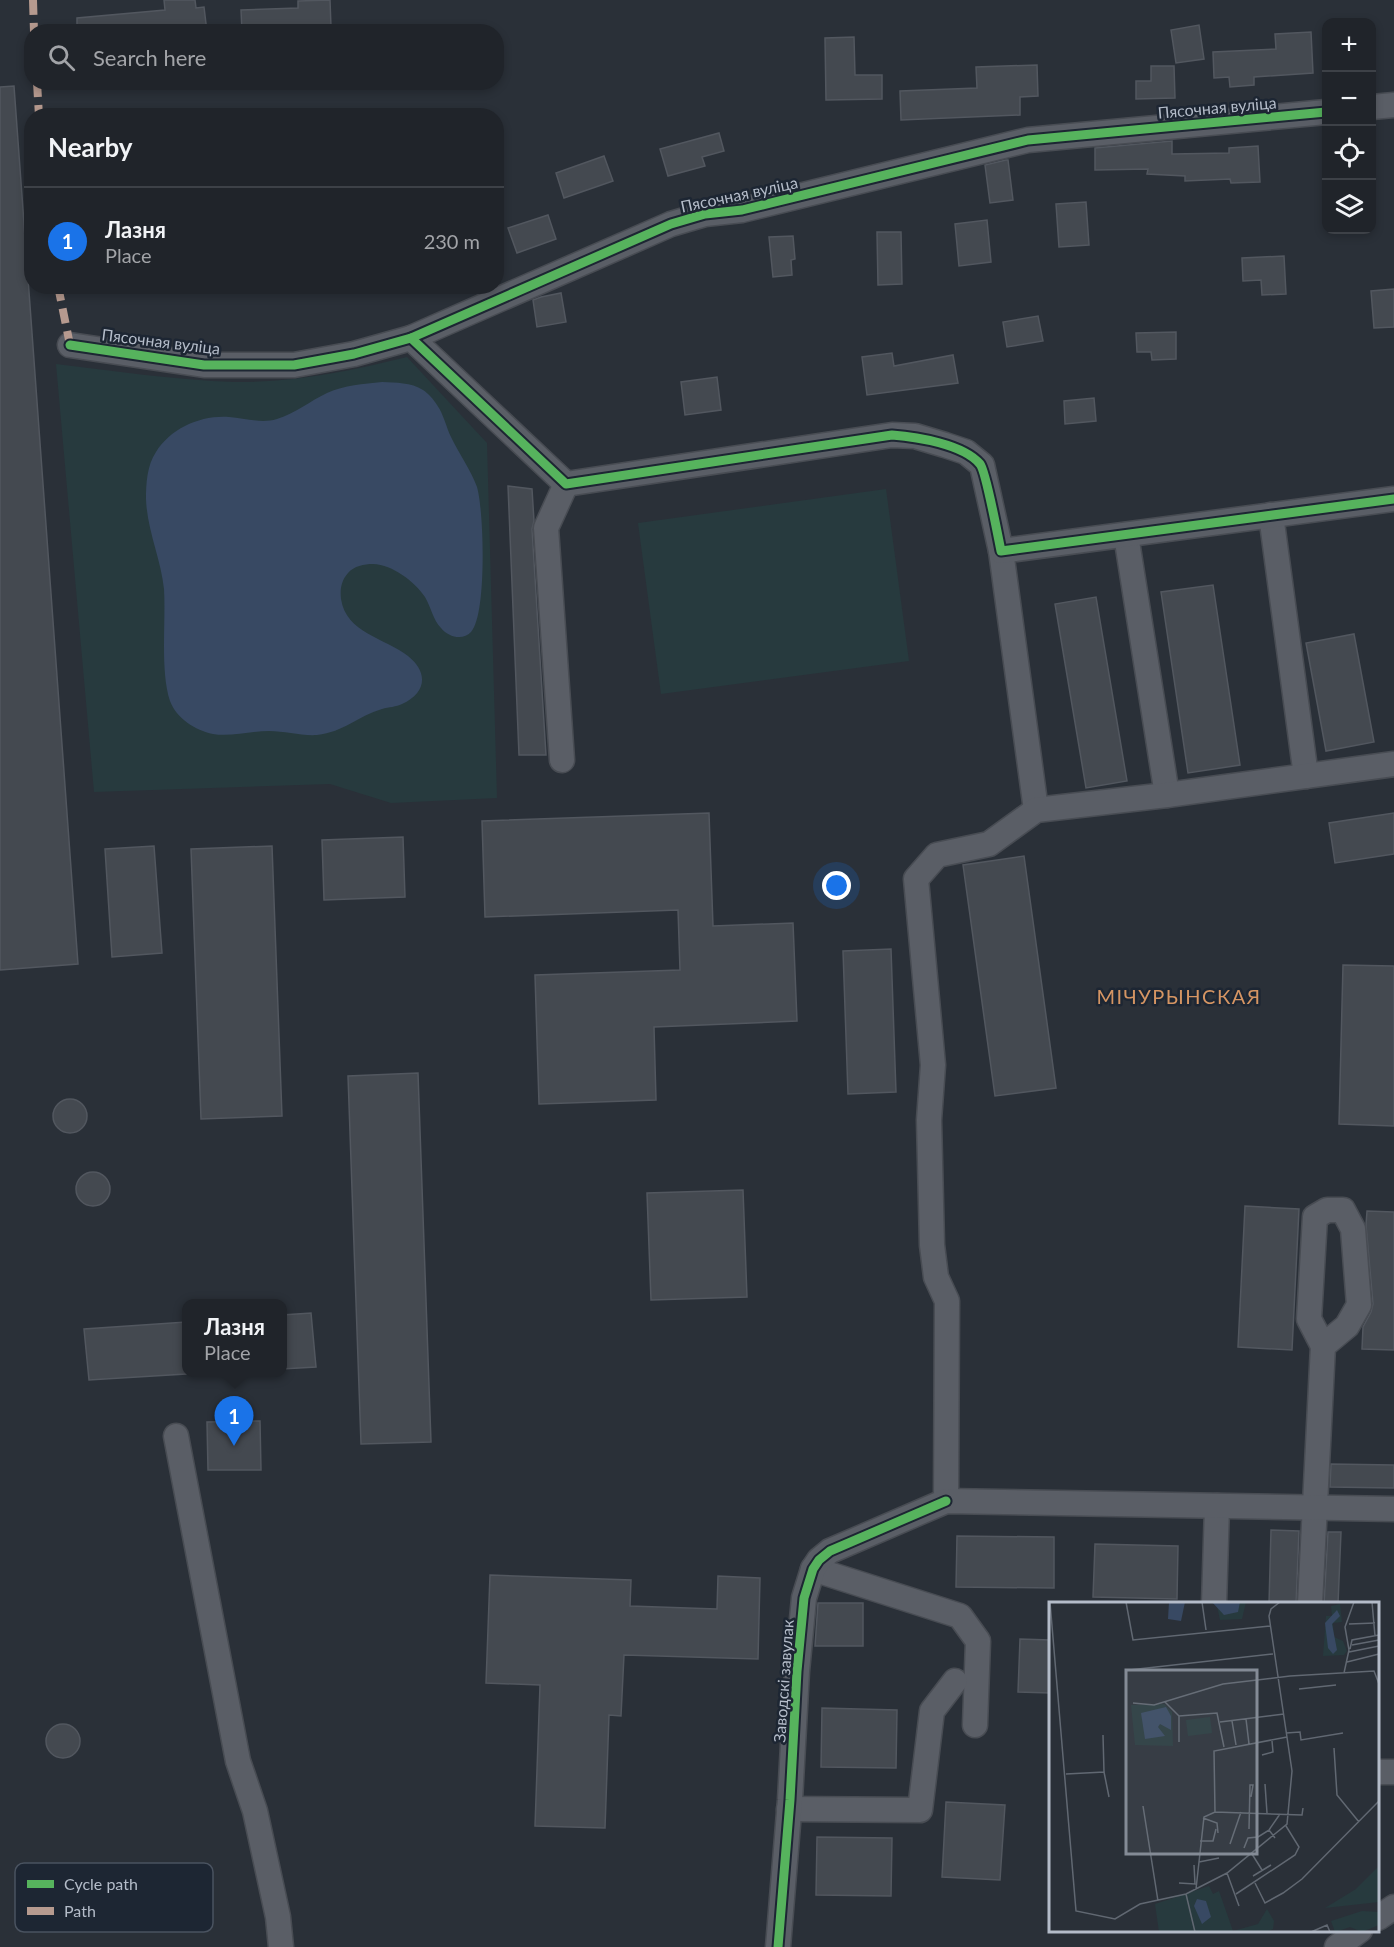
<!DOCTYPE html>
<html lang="en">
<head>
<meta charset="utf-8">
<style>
  body { margin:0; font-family:Lato,sans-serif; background:#2d3036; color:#f1f3f6 }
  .controls { position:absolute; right:18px; top:18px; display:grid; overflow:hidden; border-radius:12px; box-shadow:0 3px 9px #0003 }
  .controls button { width:54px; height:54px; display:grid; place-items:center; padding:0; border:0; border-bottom:2px solid #3d4147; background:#20242a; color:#f1f3f6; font:30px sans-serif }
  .you { position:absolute; left:837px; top:886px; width:21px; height:21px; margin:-15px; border:4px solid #fff; border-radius:50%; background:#1a73e8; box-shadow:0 0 0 9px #1a73e833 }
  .badge { display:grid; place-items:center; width:39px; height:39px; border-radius:50%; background:#1a73e8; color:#fff; font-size:20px; font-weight:700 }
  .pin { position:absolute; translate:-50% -50px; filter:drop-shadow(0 2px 3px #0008) }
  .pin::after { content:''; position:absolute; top:32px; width:21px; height:18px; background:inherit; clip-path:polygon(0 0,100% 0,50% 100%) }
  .popup { position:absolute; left:182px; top:1299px; width:105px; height:78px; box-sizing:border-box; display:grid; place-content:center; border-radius:12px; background:#20242a; filter:drop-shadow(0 2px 4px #0005); font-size:20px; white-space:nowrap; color:#a2a4a8 }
  .popup b { font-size:22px; color:#f1f3f6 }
  .popup::after { content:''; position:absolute; left:50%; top:100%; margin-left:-12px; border:12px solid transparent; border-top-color:#20242a }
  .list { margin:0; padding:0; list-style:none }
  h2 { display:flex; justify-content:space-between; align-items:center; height:78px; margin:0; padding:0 24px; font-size:26px }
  h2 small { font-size:20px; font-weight:400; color:#a2a4a8 }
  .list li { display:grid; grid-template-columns:39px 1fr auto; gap:18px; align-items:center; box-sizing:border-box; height:108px; padding:0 24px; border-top:2px solid #3d4147 }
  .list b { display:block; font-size:22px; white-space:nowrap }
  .list p { margin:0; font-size:20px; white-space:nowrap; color:#a2a4a8 }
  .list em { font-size:20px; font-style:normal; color:#a2a4a8 }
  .icon { flex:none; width:33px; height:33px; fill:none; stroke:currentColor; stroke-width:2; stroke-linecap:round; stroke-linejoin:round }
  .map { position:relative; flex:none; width:1394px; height:1947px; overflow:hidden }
  .search { position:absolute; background:#20242a; box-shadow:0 3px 9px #0003; left:24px; top:24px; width:480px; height:66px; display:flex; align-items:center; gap:15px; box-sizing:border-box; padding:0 21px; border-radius:24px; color:#a2a4a8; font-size:22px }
  .panel { position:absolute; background:#20242a; box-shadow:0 3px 9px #0003; left:24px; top:108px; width:480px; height:186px; border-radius:24px }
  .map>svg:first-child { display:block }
  .green { fill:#273a3e }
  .water { fill:#384963 }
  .building { fill:#444950; stroke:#52575f; stroke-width:1.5 }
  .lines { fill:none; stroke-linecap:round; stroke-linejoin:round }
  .minor-casing { stroke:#484c53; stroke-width:27 }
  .minor { stroke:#5a5e66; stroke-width:24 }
  .quiet { stroke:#b69a8f; stroke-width:8; stroke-dasharray:15 8; stroke-linecap:butt }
  .cycleway-casing { stroke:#1d2633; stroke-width:13 }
  .cycleway { stroke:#56b35d; stroke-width:9 }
  .labels { text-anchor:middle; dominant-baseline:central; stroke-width:5; stroke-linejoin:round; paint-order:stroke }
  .street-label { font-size:16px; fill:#b4bcc9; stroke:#1d2633 }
  .quarter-label { font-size:20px; letter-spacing:1.5px; fill:#d59563; stroke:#1d2633 }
  .inset-road { fill:none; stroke:#616872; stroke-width:1.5 }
  .view { fill:#848b96; fill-opacity:0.15; stroke:#848b96; stroke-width:3 }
  .inset-edge { fill:none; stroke:#b4bcc9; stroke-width:3 }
  .key { fill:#1d2633; stroke:#4a5360; stroke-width:1.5 }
  .key-label { font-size:16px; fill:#b4bcc9 }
</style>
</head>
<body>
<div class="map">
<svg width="1394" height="1947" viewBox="0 0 1394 1947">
  <rect width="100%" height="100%" fill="#2a3038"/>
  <g class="green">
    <path d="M407 357 487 443 497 798 391 803 330 784 94 792 56 364C115 371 175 380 234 382 293 383 350 371 407 357Z"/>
    <polygon points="886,489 909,661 661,694 638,523"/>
  </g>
  <path class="water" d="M382 382C396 383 411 382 423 390 428 393 434 400 437 405 444 415 446 427 451 437 459 454 471 470 477 487 484 510 487 616 471 632 463 641 448 637 441 628 433 620 431 607 425 597 414 581 393 565 373 564 364 564 354 566 348 573 341 581 340 590 341 599 346 633 385 638 408 656 429 673 426 693 402 704 396 707 389 707 382 709 358 716 344 732 317 735 301 736 285 731 269 731 251 731 230 737 213 734 195 730 177 719 170 701 160 670 166 623 164 589 161 559 147 530 146 499 146 484 147 465 156 452 171 428 201 415 229 417 245 418 261 424 277 419 296 413 310 401 327 393 345 385 363 384 382 382Z"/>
  <g class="building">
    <polygon points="164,0 195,0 196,8 204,7 207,32 77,32 77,18 165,10"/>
    <polygon points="330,0 331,27 277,30 277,32 242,32 241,10 298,8 298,1"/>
    <polygon points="1199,25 1204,59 1176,63 1171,30"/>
    <polygon points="1311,32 1313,73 1254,77 1254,85 1230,87 1229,77 1214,78 1213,52 1276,49 1275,34"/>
    <polygon points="854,37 855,75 882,75 882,99 826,100 825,38"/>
    <polygon points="1037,65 1038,96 1020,97 1020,115 901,120 900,91 977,88 976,67"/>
    <polygon points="1151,66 1174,66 1175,98 1136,99 1136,81 1151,81"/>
    <polygon points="14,86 78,964 0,970 0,87"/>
    <polygon points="719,133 724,151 702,157 705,166 668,176 660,149"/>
    <polygon points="1172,141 1172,154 1229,153 1229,148 1258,146 1260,182 1231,183 1230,179 1185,181 1185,176 1147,174 1148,169 1095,170 1095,148"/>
    <polygon points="604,156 613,181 564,198 556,173"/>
    <polygon points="1006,160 1008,160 1013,200 990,203 985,165"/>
    <polygon points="1086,202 1089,245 1059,247 1056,204"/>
    <polygon points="548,215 556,239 517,253 508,228"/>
    <polygon points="987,220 991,262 959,266 955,224"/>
    <polygon points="877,232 901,232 902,284 878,285"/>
    <polygon points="793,236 795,259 791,260 792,275 773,277 769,237"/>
    <polygon points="1284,256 1286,294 1262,295 1261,280 1243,281 1242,258"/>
    <polygon points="1394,289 1394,327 1374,328 1371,291"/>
    <polygon points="561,293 566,322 537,327 533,300 541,297"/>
    <polygon points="1038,316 1043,341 1007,347 1003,322"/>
    <polygon points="1176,332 1176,359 1152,360 1151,352 1137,352 1136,333"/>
    <polygon points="892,353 894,366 953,355 958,383 867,395 862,357"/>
    <polygon points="717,377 721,410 685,415 681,382"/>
    <polygon points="1094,398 1096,421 1065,424 1064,401"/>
    <polygon points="508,486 532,489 534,521 532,529 546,755 519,755"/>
    <polygon points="1213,585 1240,765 1188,773 1161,592"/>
    <polygon points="1096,597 1127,781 1086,788 1055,604"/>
    <polygon points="1354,634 1374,742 1326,751 1306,643"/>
    <polygon points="709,813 713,926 793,923 797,1021 654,1027 656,1100 539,1104 535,975 680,970 678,910 485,917 482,821"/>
    <polygon points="1394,813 1394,854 1335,863 1329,823"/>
    <polygon points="403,837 405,897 324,900 322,840"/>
    <polygon points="154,846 162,953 112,957 105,849"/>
    <polygon points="272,846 282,1116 201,1119 191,849"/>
    <polygon points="1024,856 1056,1088 995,1096 963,865"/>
    <polygon points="891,949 896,1092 848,1094 843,951"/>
    <polygon points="1343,965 1394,966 1394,1126 1339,1124"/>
    <polygon points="418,1073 431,1442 361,1444 348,1076"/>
    <circle cx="70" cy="1116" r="17"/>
    <circle cx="93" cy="1189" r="17"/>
    <polygon points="743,1190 747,1297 651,1300 647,1193"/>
    <polygon points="1245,1206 1299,1209 1292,1350 1238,1347"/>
    <polygon points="1367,1211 1394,1212 1394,1350 1362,1349 1363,1327 1371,1312 1373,1304 1366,1225"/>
    <polygon points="311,1313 316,1367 282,1369 282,1315"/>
    <polygon points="186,1322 186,1374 89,1380 84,1329"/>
    <polygon points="260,1421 261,1470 208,1470 207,1422"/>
    <polygon points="1331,1464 1394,1465 1394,1488 1330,1487"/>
    <polygon points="1271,1530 1299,1531 1296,1604 1269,1604"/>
    <polygon points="1328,1532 1341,1532 1338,1604 1324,1604"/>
    <polygon points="957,1536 1054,1537 1054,1588 956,1587"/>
    <polygon points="1095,1544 1178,1546 1177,1599 1093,1597"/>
    <polygon points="490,1575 631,1580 630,1606 717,1609 718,1576 760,1578 758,1659 624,1655 621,1716 609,1715 605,1828 535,1826 540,1685 486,1683"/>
    <polygon points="818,1603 863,1603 863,1646 815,1646"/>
    <polygon points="1020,1639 1050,1640 1050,1693 1018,1692"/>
    <polygon points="822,1708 897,1710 896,1768 821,1767"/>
    <circle cx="63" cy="1741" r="17"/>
    <polygon points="946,1802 1005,1805 1000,1880 942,1877"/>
    <polygon points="817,1837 892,1838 891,1896 816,1895"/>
    <polygon points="30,1886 42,1888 46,1892 50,1903 46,1914 34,1925 21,1915 16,1906 18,1896 21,1891"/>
  </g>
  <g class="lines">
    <g class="minor-casing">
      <g id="minor">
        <polyline points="1372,107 1394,105"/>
        <polyline points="411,338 566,484 892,435 915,436 945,445 966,452 982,465 1001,551 1036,810"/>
        <polyline points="70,345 204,365 294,365 354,354 411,338 671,224 705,214 742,210 1028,140 1326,112"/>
        <polyline points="1271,515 1306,776"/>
        <polyline points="1126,535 1167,795"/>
        <polyline points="1001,551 1394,499"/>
        <polyline points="562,760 546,528 566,484"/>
        <polyline points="176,1436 238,1761 255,1811 278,1917 281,1947"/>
        <polyline points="946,1501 947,1301 936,1277 932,1245 929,1120 933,1065 916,879 937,855 989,844 1036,810 1167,795 1394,764"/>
        <polyline points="813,1569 960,1616 978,1641 975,1725"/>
        <polyline points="1214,1604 1217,1506"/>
        <polyline points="1310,1604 1323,1346 1309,1319 1315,1217 1327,1210 1343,1210 1353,1229 1359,1305 1347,1326 1323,1346"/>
        <polyline points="1378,1772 1394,1772"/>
        <polyline points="789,1809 920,1810 932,1711 955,1681"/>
        <polyline points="1378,1918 1394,1907"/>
        <polyline points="778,1947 790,1800 797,1671 804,1598 813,1569 819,1560 830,1551 946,1501 1394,1509"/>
        <polyline points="1337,1947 1360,1930"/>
      </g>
    </g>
    <use href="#minor" class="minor"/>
    <g class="quiet">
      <polyline points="33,0 34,32"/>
      <polyline points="37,82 39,116"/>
      <polyline points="58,286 70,345"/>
    </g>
    <g class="cycleway-casing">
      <g id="cycleway">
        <path d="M411 338 566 484 892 435C917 437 963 444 980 464 986 471 998 537 1001 551L1394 499"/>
        <polyline points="70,345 204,365 294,365 354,354 411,338 671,224 705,214 742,210 1028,140 1326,112"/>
        <polyline points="778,1947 790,1800 797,1671 804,1598 813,1569 819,1560 830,1551 946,1501"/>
      </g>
    </g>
    <use href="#cycleway" class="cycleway"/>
  </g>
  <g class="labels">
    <g class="street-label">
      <text transform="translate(1217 107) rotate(-5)">Пясочная вуліца</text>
      <text transform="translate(739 194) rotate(-12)">Пясочная вуліца</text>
      <text transform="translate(161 341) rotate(7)">Пясочная вуліца</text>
      <text transform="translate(783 1681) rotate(-86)">Заводскі завулак</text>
    </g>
    <g class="quarter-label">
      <text x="1179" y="996">МІЧУРЫНСКАЯ</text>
    </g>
  </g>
  <g transform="translate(1049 1602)">
    <rect width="330" height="330" fill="#2a3038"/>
    <path d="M161 0H197L193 17 171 18 168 4ZM291 2 293 20 284 21 285 35 294 39 298 49 295 53 274 54 277 14H283L282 4ZM115 102 123 110 124 144 86 143 82 103ZM161 115 163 131 139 134 137 118ZM330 264V300L276 306 307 287ZM160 284 164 292 170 289 184 329 209 322 218 307 225 319 224 327 217 330H110L106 302ZM313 309 330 310V323L313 330 301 325 286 330 282 319Z" fill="#273a3e"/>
    <path d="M120 0H136L132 19 119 17ZM163 0H191L189 10 175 13ZM288 8 291 14 283 22 288 48 284 52 279 46 276 21ZM117 105 122 114V128L111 122 109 125 116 134 96 137 92 111ZM148 297 157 299 162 315 153 322 145 304Z" fill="#384963"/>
    <path class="inset-road" d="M1 0 27 309 66 317 91 302 137 292 178 271 238 222 243 169 220 14 222 7 231 0M77 0 84 38 221 24M153 0 157 28M323 0 326 34M300 22 326 21M303 43 330 38M301 47 303 38 330 33M300 50 330 44M298 60 330 52M80 68 224 52M295 71 300 48 296 25 305 0M250 87 287 83M116 100 130 114 168 111 175 145M84 101 105 103 174 82 241 74 325 69 330 82M197 117 200 142M183 119 187 143M171 120 235 112M237 131 251 130 252 138 294 131M130 140V114M285 146 288 193 310 220M213 153 224 150 223 139M55 170 60 195M17 172 55 170 54 133M216 182 218 211M94 204 109 299M166 210 165 149 238 135M154 216 168 221 169 231M200 227 201 183H204L202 195M220 228 231 212M151 239H164L167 227M181 242 192 210M195 246 199 236 209 235 220 228 226 236M203 252 213 268M150 260 170 256M178 271 190 304M204 274 222 263M130 281 146 282 145 263M206 281 216 301 234 291 253 277 330 199M147 287 155 215 166 210 253 213 254 206M137 292 146 330M187 292 246 253 250 245 237 224M262 330 278 323 281 330"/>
    <path class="view" d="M77 68H208V252H77Z"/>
    <rect width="330" height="330" class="inset-edge"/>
  </g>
  <rect x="15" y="1863" width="198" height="69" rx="9" class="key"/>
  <rect x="27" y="1880" width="27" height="8" fill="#56b35d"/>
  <rect x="27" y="1907" width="27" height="8" fill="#b69a8f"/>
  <g class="key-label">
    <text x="64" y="1890">Cycle path</text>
    <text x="64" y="1917">Path</text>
  </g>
</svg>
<div class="controls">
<button>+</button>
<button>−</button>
<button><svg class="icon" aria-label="locate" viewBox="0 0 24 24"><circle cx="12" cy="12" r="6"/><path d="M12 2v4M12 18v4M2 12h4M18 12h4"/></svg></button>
<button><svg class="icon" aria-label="layers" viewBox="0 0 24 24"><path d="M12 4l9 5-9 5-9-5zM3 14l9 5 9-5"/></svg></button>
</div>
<div class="you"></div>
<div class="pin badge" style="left:234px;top:1446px">1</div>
<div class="popup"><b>Лазня</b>Place</div>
<div class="search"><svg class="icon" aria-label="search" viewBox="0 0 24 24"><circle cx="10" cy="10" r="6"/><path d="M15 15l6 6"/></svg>Search here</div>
<section class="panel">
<h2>Nearby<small></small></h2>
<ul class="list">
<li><span class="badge">1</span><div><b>Лазня</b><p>Place</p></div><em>230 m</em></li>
</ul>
</section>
</div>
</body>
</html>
